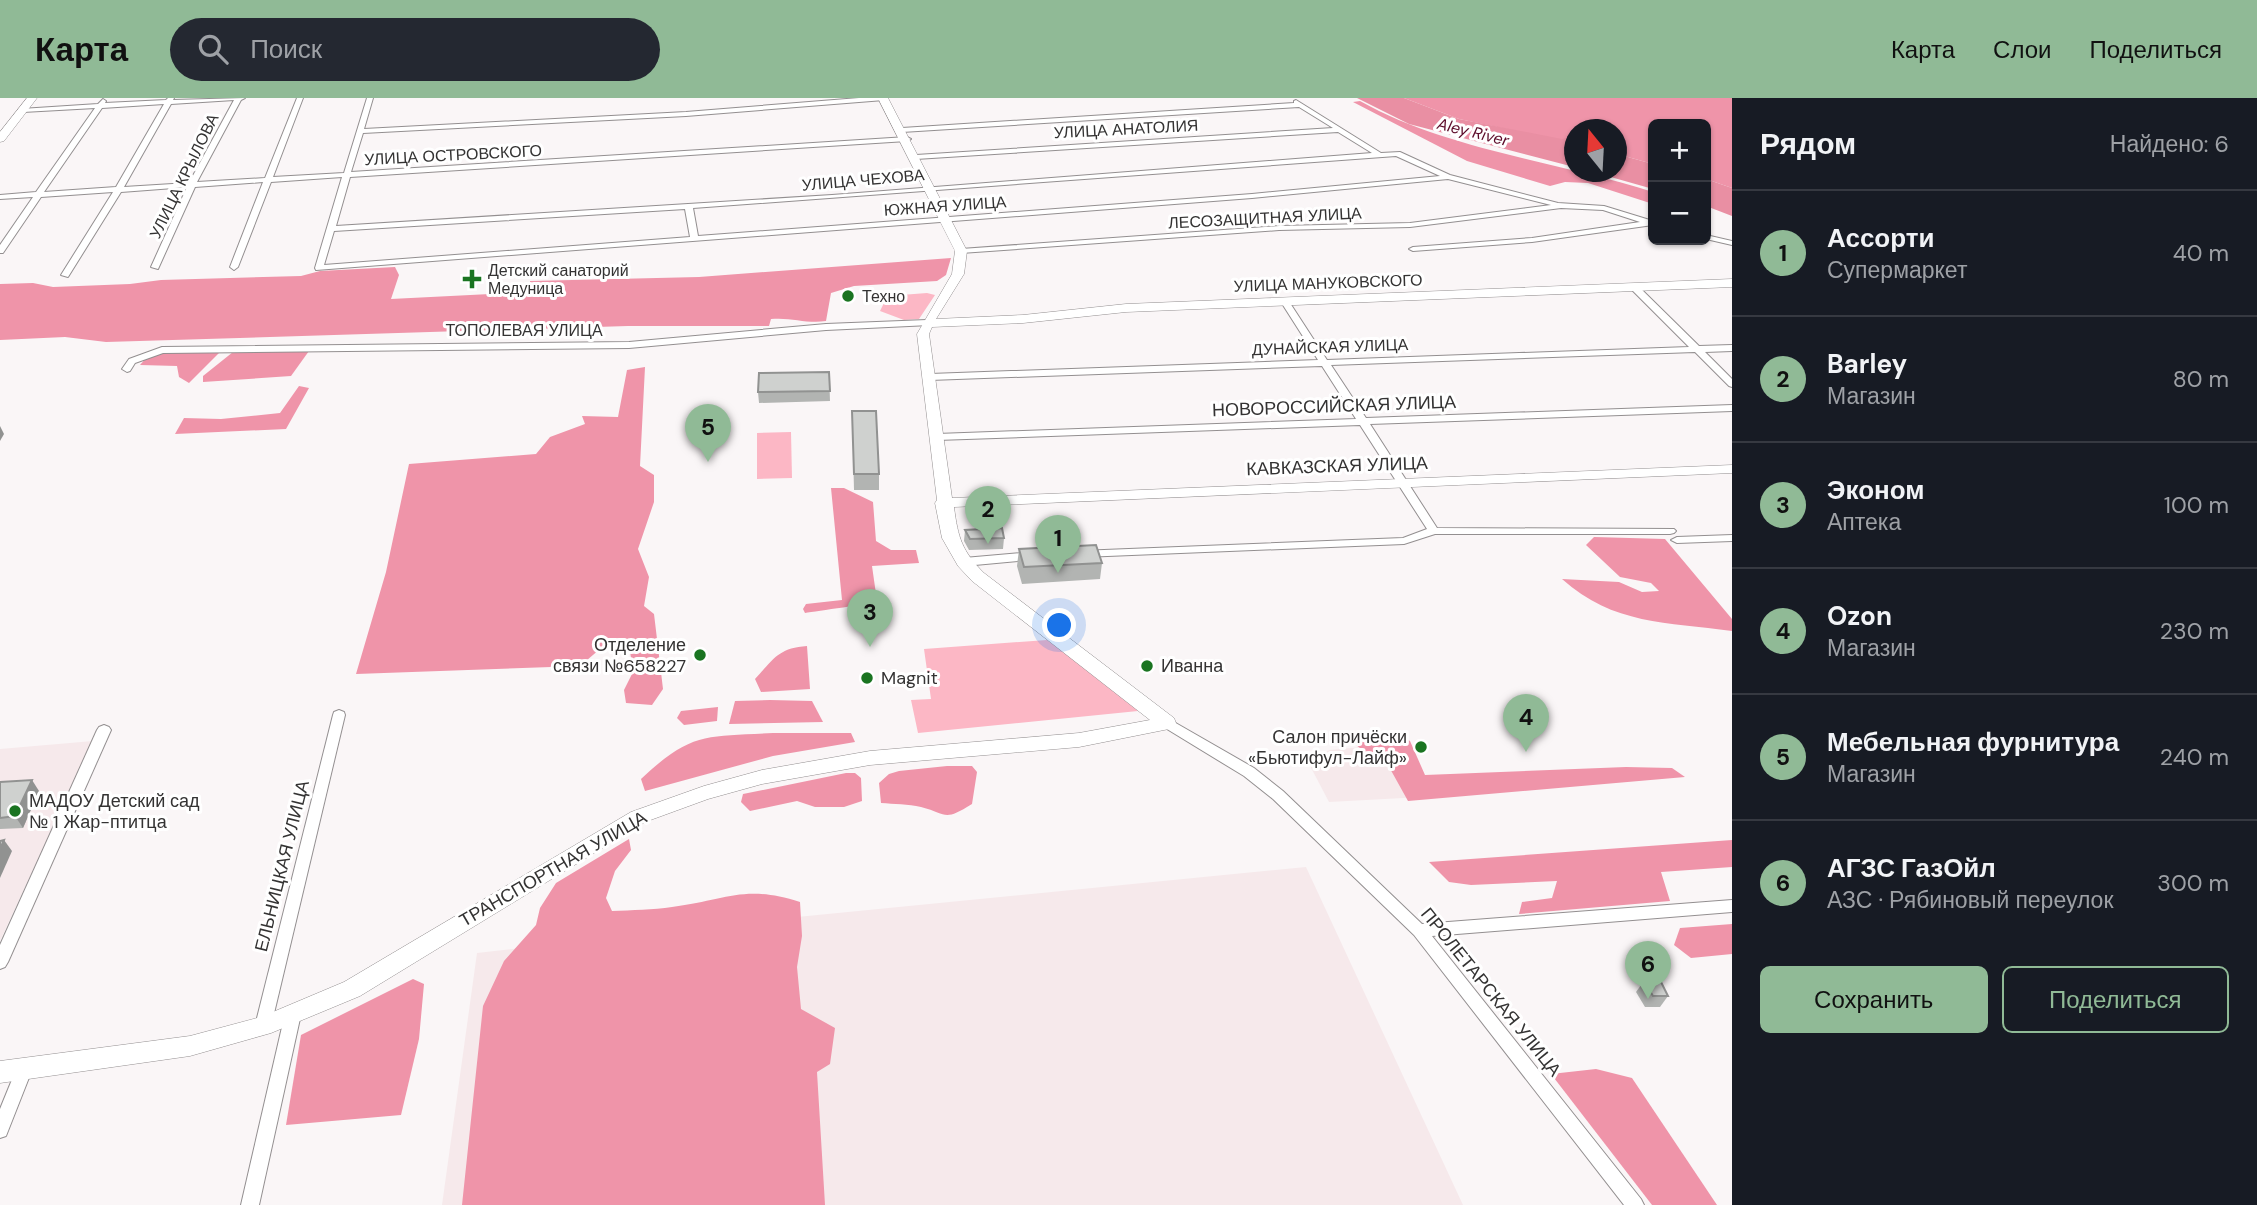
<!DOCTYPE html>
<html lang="ru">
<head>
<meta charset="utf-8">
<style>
  body { margin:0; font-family:"DM Sans",sans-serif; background:#242831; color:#f1f3f6 }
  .controls { position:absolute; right:21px; top:21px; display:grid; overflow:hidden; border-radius:10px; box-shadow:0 2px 5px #0004 }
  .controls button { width:63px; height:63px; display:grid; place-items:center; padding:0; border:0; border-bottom:2px solid #363941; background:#171b24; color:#f1f3f6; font:35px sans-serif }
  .compass { position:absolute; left:1564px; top:21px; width:63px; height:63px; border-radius:50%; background:#171b24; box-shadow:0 2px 5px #0004; rotate:342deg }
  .you { position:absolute; left:1060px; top:528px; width:24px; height:24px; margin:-18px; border:5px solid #fff; border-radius:50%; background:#1a73e8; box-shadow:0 0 0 10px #1a73e833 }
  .badge { display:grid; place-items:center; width:46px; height:46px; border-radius:50%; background:#90ba96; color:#111; font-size:23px; font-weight:700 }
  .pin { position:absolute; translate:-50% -58px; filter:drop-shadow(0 2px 4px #0008) }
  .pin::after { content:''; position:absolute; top:37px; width:24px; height:21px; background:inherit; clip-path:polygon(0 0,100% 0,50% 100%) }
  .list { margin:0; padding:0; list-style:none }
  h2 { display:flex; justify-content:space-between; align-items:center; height:91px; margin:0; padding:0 28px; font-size:30px }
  h2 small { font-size:23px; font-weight:400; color:#9ea1a6 }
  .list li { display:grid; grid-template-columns:46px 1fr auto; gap:21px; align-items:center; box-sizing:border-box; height:126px; padding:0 28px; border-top:2px solid #363941 }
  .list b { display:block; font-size:26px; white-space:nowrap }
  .list p { margin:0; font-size:23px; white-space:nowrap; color:#9ea1a6 }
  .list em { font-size:23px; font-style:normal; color:#9ea1a6 }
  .actions { display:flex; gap:14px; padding:21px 28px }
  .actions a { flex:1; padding:16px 0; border:2px solid #90ba96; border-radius:10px; text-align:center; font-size:24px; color:#90ba96 }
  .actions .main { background:#90ba96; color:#111 }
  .icon { flex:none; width:38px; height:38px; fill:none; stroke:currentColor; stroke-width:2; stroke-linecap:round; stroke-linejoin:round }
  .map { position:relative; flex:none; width:1732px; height:1107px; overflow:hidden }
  header { display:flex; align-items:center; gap:42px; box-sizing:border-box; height:98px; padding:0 35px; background:#90ba96; color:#111 }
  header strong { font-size:33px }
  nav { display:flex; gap:38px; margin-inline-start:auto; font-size:24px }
  .search { width:490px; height:63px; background:#242831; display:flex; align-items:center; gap:18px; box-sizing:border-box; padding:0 24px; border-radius:38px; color:#9ea1a6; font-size:26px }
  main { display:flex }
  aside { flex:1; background:#171b24 }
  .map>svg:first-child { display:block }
  .built { fill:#f6e9eb }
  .green { fill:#fcb7c5 }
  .forest { fill:#ef94a9 }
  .water { fill:#e98fa3 }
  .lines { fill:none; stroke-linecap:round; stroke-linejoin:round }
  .street-casing { stroke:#938f90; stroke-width:2 }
  .secondary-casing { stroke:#938f90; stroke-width:1 }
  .street { fill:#fff; fill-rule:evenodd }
  .secondary { fill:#fff; fill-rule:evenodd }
  .wall { fill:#b2b4b2 }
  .shaded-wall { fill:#919291 }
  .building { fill:#cfd1cf; stroke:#919291; stroke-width:2 }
  .poi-dot { fill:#1a7421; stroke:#fff; stroke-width:2.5 }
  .labels { text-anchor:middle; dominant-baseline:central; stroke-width:6; stroke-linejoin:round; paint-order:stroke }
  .far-street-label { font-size:16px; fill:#343333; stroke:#fff }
  .far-water-label { font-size:16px; font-style:italic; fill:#5c0b29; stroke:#fff }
  .far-poi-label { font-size:16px; fill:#343333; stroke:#fff; text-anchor:start }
  .street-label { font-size:18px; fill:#343333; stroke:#fff }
  .poi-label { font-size:18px; fill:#343333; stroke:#fff; text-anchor:start }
</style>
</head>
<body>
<header>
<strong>Карта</strong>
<div class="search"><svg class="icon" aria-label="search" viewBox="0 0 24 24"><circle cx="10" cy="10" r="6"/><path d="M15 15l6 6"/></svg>Поиск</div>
<nav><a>Карта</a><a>Слои</a><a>Поделиться</a></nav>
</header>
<main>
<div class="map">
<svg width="1732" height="1107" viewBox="0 0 1732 1107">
  <rect width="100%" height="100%" fill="#faf6f7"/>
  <g class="built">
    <polygon points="93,643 0,843 0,651"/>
    <polygon points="1393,646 1422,699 1329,704 1307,662 1330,652"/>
    <polygon points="1306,769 1463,1107 442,1107 477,855 787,820"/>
  </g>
  <g class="green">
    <polygon points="927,195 935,197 919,221 904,222 880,213 884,205 891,205 901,197"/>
    <polygon points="791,334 792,380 757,381 757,335"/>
    <polygon points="1047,542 1107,585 1138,613 918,635 911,602 931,601 924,551"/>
  </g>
  <g class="forest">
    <polygon points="1404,0 1732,0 1732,90 1706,81 1706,26 1653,26 1653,66 1617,56 1616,32 1574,32 1574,45 1459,21"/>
    <path d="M1360 3C1447 52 1560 64 1653 94V106L1588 85 1565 84 1550 88 1467 63 1353 4Z"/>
    <path d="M951 160 946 177 937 183 854 188 831 195 826 223C807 226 791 219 771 221L769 228H628L106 244 65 239 0 242V186L33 185 53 189 130 186 161 182 301 178 320 173 395 169 399 177 391 201 530 194V183L699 179Z"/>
    <polygon points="309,253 291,278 203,284 203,278 233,254"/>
    <polygon points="165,254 220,254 189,285 179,279 177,268 140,267 148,258"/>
    <polygon points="645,269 640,368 654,377 654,404 638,451 649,479 644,508 654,516 663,591 652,607 626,605 624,592 633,574 630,553 613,540 580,568 356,576 386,474 409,366 536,356 550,339 585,326 582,318 618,319 627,272"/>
    <polygon points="299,288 309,290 286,331 175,336 184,320 221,321 280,315"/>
    <path d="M831 390H844L873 404 876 443 891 452H916L919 465 872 468 877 503C871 506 817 513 805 515L803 511 806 506 842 502Z"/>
    <path d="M1594 439 1665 441 1732 521V533C1667 524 1613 527 1562 481L1619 484 1642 494 1659 493 1651 485 1620 479 1586 447Z"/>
    <path d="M807 548 810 591 761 594 755 581C774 561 778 550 807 548Z"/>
    <polygon points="770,602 812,603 823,624 729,626 735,603"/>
    <polygon points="718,609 717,623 684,627 677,620 681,613"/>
    <path d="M773 635H851L855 644 773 658 645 693 641 681C692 633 706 639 773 635Z"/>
    <polygon points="1401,637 1410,643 1425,677 1626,669 1672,670 1685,679 1408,703 1383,658 1368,656 1352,644"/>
    <path d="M947 668H972L977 674 972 706C943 724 948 716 921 709 908 706 894 706 881 705L879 685 889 676 899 673Z"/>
    <polygon points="846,675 855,675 861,680 862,703 844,709 815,709 797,703 750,713 741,704 743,696"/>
    <path d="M629 741 631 752 615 773 606 800 612 813C632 812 653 812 672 809 726 802 744 786 800 804L802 838 797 869 801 911 835 930 830 966 817 974 825 1107H462L483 908 504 863 536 827 540 810 556 785Z"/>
    <polygon points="1732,742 1732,769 1661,774 1670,803 1519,816 1522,804 1552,800 1557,783 1471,787 1449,784 1429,764"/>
    <polygon points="1732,826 1732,856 1691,860 1674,847 1680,830"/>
    <polygon points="413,881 424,886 419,941 401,1017 286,1027 301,937"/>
    <polygon points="1596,971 1632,980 1717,1107 1652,1107 1551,976"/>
  </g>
  <g class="water">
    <polygon points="1357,0 1404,0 1459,21 1562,41 1574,38 1565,42 1574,45 1574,69 1409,26"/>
    <polygon points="1617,56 1653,66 1653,91 1593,74 1616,74"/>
    <polygon points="1706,81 1732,90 1732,118 1706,108"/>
  </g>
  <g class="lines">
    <g class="street-casing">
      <g id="street">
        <path d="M168 0H174L173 2 245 0 241 2 197 84 265 80 297 0H303L273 79 344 75 367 0H373L364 31 686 14 859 0H887L884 2 686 18 363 35 351 74 907 39 911 41 907 43 350 79 336 128 832 97 1372 55 1338 34 916 61 912 59 916 57 1333 30 1299 9 902 34 898 32 902 30 1294 5V3L1296 2 1381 55 1400 54 1450 77 1558 105 1604 108 1653 123V127L1532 144 1413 153 1409 151 1413 149 1532 140 1640 124 1603 112 1561 110 1410 129 1279 132 961 155 957 153 961 151 1279 128 1410 125 1551 107 1448 81 1252 100 316 172 315 170 342 79 271 84 238 169 234 172 230 169 263 84 195 89 158 171 151 169 187 89 121 94 68 179 61 177 113 94 41 99 3 155H0V147L33 99 0 101V97L36 94 95 10 23 14 21 13V11L98 6 103 1 106 3 105 5 166 2ZM234 2 189 85 124 89 171 6ZM164 6 116 89 44 94 102 10ZM1396 58 1440 78 1252 96 698 138 693 110ZM685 111 690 139 324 167 334 133Z"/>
        <polygon points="1706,137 1732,143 1732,147 1706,141"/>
        <polygon points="1634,186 1637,187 1699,248 1732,247 1732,253 1705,254 1732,281 1732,289 1729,288 1695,254 1331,267 1366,320 1732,307 1732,313 1370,326 1437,430 1674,431 1676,433 1674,435 1670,436 1435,436 1404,446 1083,459 1077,455 1079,453 1403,440 1427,431 1360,327 937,342 932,339 937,336 1356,321 1322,268 930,282 925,279 930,276 1318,262 1281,204 1285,201 1288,202 1327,262 1689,249 1631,191 1631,187"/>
        <polygon points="927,222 931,225 930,227 826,232 629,250 163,255 135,265 130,273 127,274 122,271 129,261 162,249 629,244 826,226"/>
        <polygon points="1732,437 1732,443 1677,445 1671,442 1677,439"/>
        <polygon points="1034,454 1038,455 1040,458 1038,461 964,468 958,464 964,460"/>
        <polygon points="339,612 344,614 345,617 271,928 269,933 263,935 257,933 255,928 333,617 334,614"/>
        <polygon points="1167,620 1254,670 1283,693 1422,826 1732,802 1732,814 1432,838 1641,1101 1644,1107 1624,1107 1414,837 1273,701 1244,678 1162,628 1161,625 1162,622"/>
        <polygon points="104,627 109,629 111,632 8,864 5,869 0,871 0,847 97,632 99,629"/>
        <polygon points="293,909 299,911 301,916 259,1107 241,1107 285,916 287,911"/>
        <polygon points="24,964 30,967 32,972 6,1038 0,1040 0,1011 18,967"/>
      </g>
    </g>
    <g class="secondary-casing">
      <g id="secondary">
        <polygon points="27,0 37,0 4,43 0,44 0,34"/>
        <path d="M878 0H888L967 153 964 176 936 221 1023 217 1126 206 1732 181V189L1126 214 1023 225 932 229 929 236 952 400 1732 367V375L954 409C958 440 962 453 984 475L1174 620 1176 625 1174 630 1079 649 870 667 762 686 708 701 645 724 360 898 271 935 190 958 0 985V963L190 938 261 919 344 884 631 714 704 688 762 672 870 653 1079 635 1150 622 972 483 958 468 942 440 935 405 937 402 917 236 952 176 955 153Z"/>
      </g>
    </g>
    <use href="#street" class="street"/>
    <use href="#secondary" class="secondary"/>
  </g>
  <g class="wall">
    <polygon points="829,274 830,303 759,305 758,294"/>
    <polygon points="852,313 879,376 879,392 854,392"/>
    <polygon points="965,432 1004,440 1003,451 969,452 964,443"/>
    <polygon points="1019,451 1102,465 1100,481 1022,486 1017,468"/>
    <polygon points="0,684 39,693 23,730 0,731"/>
    <polygon points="1644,883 1668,898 1660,909 1645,909 1636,894"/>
  </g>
  <g class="shaded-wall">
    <polygon points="0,328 4,336 0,343"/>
    <polygon points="32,682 39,693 23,730 15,718"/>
    <polygon points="4,742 12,753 0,780 0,751"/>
  </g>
  <g class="building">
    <polygon points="829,274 830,293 758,294 759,275"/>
    <polygon points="852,313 876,313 879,376 854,376"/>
    <polygon points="1002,430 1004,440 970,441 965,432"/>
    <polygon points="1096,447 1102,465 1024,469 1019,451"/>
    <polygon points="32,682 15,718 0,720 0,684"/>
    <polygon points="4,742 0,751 0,743"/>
    <polygon points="1660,882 1668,898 1653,898 1644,883"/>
  </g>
  <g class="poi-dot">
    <path d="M468.5 170.5h7v7h7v7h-7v7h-7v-7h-7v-7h7z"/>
    <circle cx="848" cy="198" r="7"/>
    <circle cx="700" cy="557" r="7"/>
    <circle cx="1147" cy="568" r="7"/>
    <circle cx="867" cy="580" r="7"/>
    <circle cx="1421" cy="649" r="7"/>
    <circle cx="15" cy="713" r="7"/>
  </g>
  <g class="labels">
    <g class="far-street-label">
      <text transform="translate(1126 31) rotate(-3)">УЛИЦА АНАТОЛИЯ</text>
      <text transform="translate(453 57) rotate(-3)">УЛИЦА ОСТРОВСКОГО</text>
      <text transform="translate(184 78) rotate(-64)">УЛИЦА КРЫЛОВА</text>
      <text transform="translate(863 82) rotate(-5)">УЛИЦА ЧЕХОВА</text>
      <text transform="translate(945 108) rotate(-4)">ЮЖНАЯ УЛИЦА</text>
      <text transform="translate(1265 120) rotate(-3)">ЛЕСОЗАЩИТНАЯ УЛИЦА</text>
      <text transform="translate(1328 185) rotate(-2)">УЛИЦА МАНУКОВСКОГО</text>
      <text x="524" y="232">ТОПОЛЕВАЯ УЛИЦА</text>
      <text transform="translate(1330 249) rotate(-2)">ДУНАЙСКАЯ УЛИЦА</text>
    </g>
    <g class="far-water-label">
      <text transform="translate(1473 34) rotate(14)">Aley River</text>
    </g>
    <g class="far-poi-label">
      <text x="488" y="172">Детский санаторий<tspan x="488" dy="18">Медуница</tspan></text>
      <text x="862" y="198">Техно</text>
    </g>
    <g class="street-label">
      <text transform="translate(1334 308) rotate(-2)">НОВОРОССИЙСКАЯ УЛИЦА</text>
      <text transform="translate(1337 368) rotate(-2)">КАВКАЗСКАЯ УЛИЦА</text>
      <text transform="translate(282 768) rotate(-76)">ЕЛЬНИЦКАЯ УЛИЦА</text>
      <text transform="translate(553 771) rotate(-30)">ТРАНСПОРТНАЯ УЛИЦА</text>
      <text transform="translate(1491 894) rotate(51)">ПРОЛЕТАРСКАЯ УЛИЦА</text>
    </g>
    <g class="poi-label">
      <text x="686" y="547" text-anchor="end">Отделение<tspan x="686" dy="21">связи №658227</tspan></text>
      <text x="1161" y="568">Иванна</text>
      <text x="881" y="580">Magnit</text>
      <text x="1407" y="639" text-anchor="end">Салон причёски<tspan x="1407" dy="21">«Бьютифул-Лайф»</tspan></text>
      <text x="29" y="703">МАДОУ Детский сад<tspan x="29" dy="21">№ 1 Жар-птитца</tspan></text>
    </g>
  </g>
</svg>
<div class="controls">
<button>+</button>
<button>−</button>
</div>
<svg class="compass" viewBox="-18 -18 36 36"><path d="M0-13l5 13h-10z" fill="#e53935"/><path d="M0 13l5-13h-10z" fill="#9ea1a6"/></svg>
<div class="you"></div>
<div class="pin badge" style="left:1058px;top:475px">1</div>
<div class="pin badge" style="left:988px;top:446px">2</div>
<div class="pin badge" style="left:870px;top:549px">3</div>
<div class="pin badge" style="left:1526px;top:654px">4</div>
<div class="pin badge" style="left:708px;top:364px">5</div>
<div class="pin badge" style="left:1648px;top:901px">6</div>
</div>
<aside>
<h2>Рядом<small>Найдено: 6</small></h2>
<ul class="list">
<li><span class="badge">1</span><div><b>Ассорти</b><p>Супермаркет</p></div><em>40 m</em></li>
<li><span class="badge">2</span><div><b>Barley</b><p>Магазин</p></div><em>80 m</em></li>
<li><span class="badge">3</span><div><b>Эконом</b><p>Аптека</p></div><em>100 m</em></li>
<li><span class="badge">4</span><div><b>Ozon</b><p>Магазин</p></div><em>230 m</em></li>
<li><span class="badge">5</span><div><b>Мебельная фурнитура</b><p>Магазин</p></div><em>240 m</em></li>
<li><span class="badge">6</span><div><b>АГЗС ГазОйл</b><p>АЗС · Рябиновый переулок</p></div><em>300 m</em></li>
</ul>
<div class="actions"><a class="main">Сохранить</a><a>Поделиться</a></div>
</aside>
</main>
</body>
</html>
